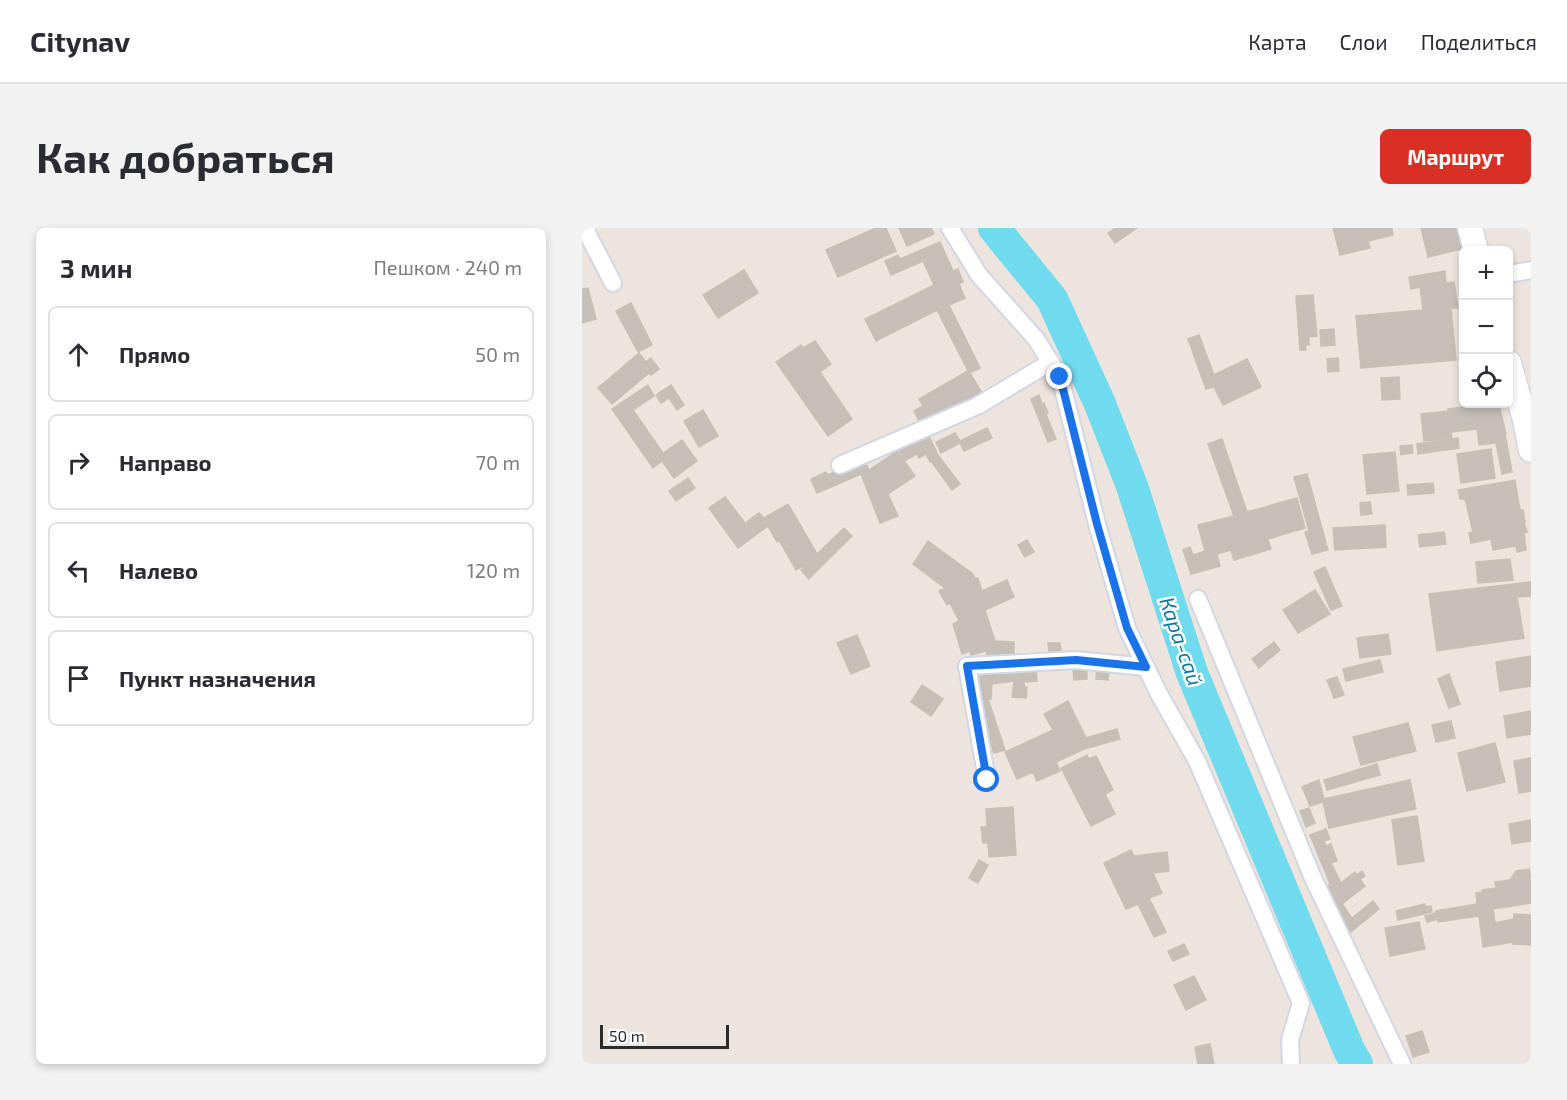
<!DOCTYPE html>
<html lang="ru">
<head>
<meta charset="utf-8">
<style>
  body { margin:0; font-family:"Exo 2",sans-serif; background:#f2f2f3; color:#2b2b33 }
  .controls { position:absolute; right:18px; top:18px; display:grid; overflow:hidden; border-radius:9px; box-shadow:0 3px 9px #0003 }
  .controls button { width:54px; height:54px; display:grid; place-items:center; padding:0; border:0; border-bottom:2px solid #e1e1e2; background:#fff; color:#2b2b33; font:30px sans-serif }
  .scale { position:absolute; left:18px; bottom:15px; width:129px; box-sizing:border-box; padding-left:6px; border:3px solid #2b2b2b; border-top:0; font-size:16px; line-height:21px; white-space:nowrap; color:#2b2b2b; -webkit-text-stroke:4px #fff; paint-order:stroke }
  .stop { position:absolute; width:18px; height:18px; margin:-14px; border:4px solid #1a73e8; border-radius:50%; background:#fff }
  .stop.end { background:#1a73e8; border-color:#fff; box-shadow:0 2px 6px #0008 }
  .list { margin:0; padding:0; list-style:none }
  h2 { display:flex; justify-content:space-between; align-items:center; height:78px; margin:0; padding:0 24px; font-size:26px }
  h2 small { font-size:20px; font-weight:400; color:#7c7c81 }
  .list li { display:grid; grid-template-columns:39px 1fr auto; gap:18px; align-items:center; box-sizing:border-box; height:96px; margin:0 12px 12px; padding:0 12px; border:2px solid #e1e1e2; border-radius:9px }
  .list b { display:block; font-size:22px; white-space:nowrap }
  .list em { font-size:20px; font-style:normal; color:#7c7c81 }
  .icon { flex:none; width:33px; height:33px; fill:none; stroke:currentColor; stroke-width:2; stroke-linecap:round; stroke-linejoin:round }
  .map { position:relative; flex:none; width:949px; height:836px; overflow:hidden; border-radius:9px }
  header { display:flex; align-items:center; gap:36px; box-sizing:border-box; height:84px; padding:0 30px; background:#fff; border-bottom:2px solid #e1e1e2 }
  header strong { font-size:28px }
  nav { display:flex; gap:33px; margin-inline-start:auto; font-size:21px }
  .intro { display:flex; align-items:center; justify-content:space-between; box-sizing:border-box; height:144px; padding:0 36px }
  h1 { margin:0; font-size:42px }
  .button { padding:15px 27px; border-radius:9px; background:#d93025; color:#fff; font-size:21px; font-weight:700 }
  main { display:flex; gap:36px; padding:0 36px }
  aside { flex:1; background:#fff; border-radius:9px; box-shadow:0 3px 9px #0003 }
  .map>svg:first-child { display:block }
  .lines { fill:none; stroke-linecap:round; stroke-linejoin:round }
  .river { stroke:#70daee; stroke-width:32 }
  .building { fill:#c5bfb8; stroke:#c8c0b6; stroke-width:1.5 }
  .minor-casing { stroke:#d2d7e3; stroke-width:20 }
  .secondary-casing { stroke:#d2d7e3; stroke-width:27 }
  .minor { stroke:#fff; stroke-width:16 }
  .secondary { stroke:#fff; stroke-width:24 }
  .route { stroke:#1a73e8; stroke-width:8 }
  .labels { text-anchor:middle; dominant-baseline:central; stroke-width:5; stroke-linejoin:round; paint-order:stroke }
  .water-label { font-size:21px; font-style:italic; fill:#0d7a9c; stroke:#fff }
</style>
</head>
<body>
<header>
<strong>Citynav</strong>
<nav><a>Карта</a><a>Слои</a><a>Поделиться</a></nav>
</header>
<div class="intro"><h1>Как добраться</h1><a class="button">Маршрут</a></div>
<main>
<aside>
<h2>3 мин<small>Пешком · 240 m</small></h2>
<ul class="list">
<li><svg class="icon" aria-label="ahead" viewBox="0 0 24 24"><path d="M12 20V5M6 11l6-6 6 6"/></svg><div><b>Прямо</b></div><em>50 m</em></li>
<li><svg class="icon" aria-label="right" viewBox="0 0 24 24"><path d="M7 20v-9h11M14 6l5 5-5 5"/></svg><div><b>Направо</b></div><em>70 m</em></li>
<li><svg class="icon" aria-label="left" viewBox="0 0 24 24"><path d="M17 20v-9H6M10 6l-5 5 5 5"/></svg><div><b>Налево</b></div><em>120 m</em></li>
<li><svg class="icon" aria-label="arrive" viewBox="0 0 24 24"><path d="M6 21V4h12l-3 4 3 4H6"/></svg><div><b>Пункт назначения</b></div></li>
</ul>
</aside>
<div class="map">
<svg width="949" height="836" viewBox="0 0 949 836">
  <rect width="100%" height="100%" fill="#ece4dd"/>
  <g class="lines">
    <polyline class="river" points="412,0 470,71 518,176 550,258 610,445 767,822 775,836"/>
  </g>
  <g class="building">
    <polygon points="294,0 304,0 314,23 256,49 244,22"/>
    <polygon points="317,0 349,0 352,6 325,18"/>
    <polygon points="534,0 555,0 533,15 526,5"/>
    <polygon points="751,0 810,0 811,7 786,13 788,20 758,27"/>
    <polygon points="839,0 875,0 880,21 846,29"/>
    <polygon points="358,14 371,43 376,41 381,54 377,56 383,70 367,77 398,140 388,145 400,165 350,193 339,197 332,183 341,178 337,171 386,143 355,82 294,113 283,91 352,57 341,33 309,47 303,33 316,27 318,31"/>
    <polygon points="162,42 176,65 136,90 121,67"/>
    <polygon points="863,43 864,55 872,54 876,80 869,80 874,132 779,140 774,88 841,82 838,59 829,61 827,49"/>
    <polygon points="6,60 14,91 0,95 0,61"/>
    <polygon points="731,67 735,108 727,109 727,117 723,117 724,122 718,122 714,68"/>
    <polygon points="49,75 70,117 56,124 34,83"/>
    <polygon points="752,101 753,117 739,118 738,102"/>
    <polygon points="617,107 632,147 665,131 679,159 641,177 632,159 624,161 606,111"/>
    <polygon points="233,113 249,136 238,144 270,191 246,208 194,134 219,117 221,120"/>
    <polygon points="57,125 64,134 69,130 77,141 69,147 67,145 30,176 16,160"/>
    <polygon points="756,130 757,143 746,144 745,131"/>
    <polygon points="817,149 818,171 800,172 799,150"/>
    <polygon points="66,157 72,168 51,182 81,225 100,212 115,233 92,250 80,233 71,240 30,181"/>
    <polygon points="89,157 102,177 95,182 87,170 79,175 74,167"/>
    <polygon points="457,167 460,176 462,175 466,185 464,186 474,211 466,214 449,171"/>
    <polygon points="897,176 917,176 924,206 923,206 930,244 920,246 914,215 897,217 895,201 869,204 870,210 842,213 839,186 866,183 866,181 897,177"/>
    <polygon points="121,182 136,208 117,219 102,193"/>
    <polygon points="405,200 410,210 382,223 378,215 359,225 354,214 373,205 378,213"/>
    <polygon points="347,208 356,227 378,256 370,262 349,233 348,234 344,226 337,230 335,226 322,233 317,222"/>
    <polygon points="876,210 877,220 836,226 835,216"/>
    <polygon points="640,211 665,284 715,270 723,300 686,311 689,321 652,332 649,322 635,326 638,338 609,346 601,322 608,319 611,327 623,323 616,297 652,288 626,216"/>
    <polygon points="830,217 831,225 819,227 818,218"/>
    <polygon points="909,221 913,250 879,255 875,226"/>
    <polygon points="315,223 333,248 306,266 316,288 298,295 279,246 235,265 229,251 244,244 246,247 282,231 287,242"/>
    <polygon points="813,224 817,263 785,266 781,227"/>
    <polygon points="725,246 746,322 730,326 723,304 727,303 712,249"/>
    <polygon points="106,250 113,260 94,273 87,263"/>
    <polygon points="933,252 938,282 941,282 943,294 942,294 945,304 942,305 944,322 935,324 934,318 911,322 909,311 889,315 887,305 891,304 883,271 878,271 876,262"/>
    <polygon points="851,255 852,265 826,267 825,257"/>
    <polygon points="143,269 163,295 177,285 182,290 206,276 235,326 262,300 270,308 227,351 219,342 226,335 214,342 197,312 195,314 186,298 156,320 127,280"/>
    <polygon points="788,274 790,286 779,287 778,275"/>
    <polygon points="803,297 804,319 753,322 751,300"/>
    <polygon points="862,304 864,316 838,319 836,307"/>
    <polygon points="445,312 452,324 443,329 436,317"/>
    <polygon points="346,313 391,346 393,351 396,350 400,363 425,352 432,369 403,382 413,413 432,414 432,430 412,430 412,426 405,427 404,423 389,427 388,423 380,426 371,396 377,393 368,375 365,377 357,363 363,360 331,336"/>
    <polygon points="928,331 931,352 896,355 894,334"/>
    <polygon points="743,339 760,378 749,382 732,344"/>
    <polygon points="949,354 949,368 935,369 942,410 855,423 847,366"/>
    <polygon points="733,362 748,386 716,405 701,382"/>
    <polygon points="806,406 809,426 778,430 775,410"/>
    <polygon points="275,407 288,438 269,446 255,415"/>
    <polygon points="692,414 698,422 677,440 670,431"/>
    <polygon points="466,415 478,415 479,423 467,425"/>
    <polygon points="949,428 949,458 918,463 914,434"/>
    <polygon points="798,432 801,444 764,453 761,441"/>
    <polygon points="505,440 505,451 492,452 491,441"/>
    <polygon points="515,440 527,441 526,452 514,451"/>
    <polygon points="437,442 437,444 454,442 455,453 442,454 442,458 445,459 444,470 430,469 432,453 410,456 409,471 406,471 423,522 412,525 400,492 395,471 396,449 403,445"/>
    <polygon points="867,446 878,476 867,480 856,451"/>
    <polygon points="755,449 762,467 752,470 745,452"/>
    <polygon points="340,457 361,471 349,488 329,474"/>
    <polygon points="486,473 504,510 535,501 538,511 502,521 474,534 478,543 455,553 451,544 435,551 423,524 471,502 462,486"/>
    <polygon points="949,483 949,506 925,510 922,488"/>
    <polygon points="869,493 873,510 854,514 850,497"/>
    <polygon points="826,495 834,523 779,537 771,509"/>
    <polygon points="913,515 923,554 885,563 876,525"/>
    <polygon points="505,527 507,531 514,528 531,562 523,566 533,586 509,598 479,540"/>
    <polygon points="949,530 949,563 937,565 932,533"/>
    <polygon points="795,536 798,547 745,562 742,552"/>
    <polygon points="737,552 742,571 828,552 834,581 747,600 741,574 728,578 720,559"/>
    <polygon points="431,579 434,627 407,629 406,615 401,615 399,599 405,598 404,581"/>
    <polygon points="727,580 733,595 724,599 718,583"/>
    <polygon points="835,588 842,633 816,637 810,592"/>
    <polygon points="949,592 949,613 930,616 927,596"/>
    <polygon points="744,601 748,611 742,613 744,618 749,616 755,633 749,635 759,655 773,644 775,647 780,643 783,648 778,651 783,658 760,676 770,690 791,673 797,681 769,704 752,681 744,659 748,656 728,607"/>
    <polygon points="549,622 552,628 585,624 587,643 571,645 580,665 567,670 584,704 572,709 556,676 544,681 522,635"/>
    <polygon points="397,632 406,637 396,655 387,650"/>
    <polygon points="947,641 949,652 949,675 911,681 913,695 932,691 932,686 949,687 949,717 931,716 931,714 901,719 897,688 856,694 856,691 845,694 843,688 854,685 854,683 895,676 894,665 901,664 900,662 914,660 913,654 928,652 934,643"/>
    <polygon points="843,676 843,679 849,678 850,684 816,692 814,683"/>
    <polygon points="837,694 843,721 808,728 803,700"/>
    <polygon points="602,716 607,726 591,733 586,723"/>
    <polygon points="612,748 624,772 604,782 592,757"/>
    <polygon points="840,803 847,824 831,829 824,808"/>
    <polygon points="628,816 632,836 616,836 613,819"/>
  </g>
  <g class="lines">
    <g class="minor-casing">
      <g id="minor">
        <polyline points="5,0 4,3 31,55"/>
        <polyline points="368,0 397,47 454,111 478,149 515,296 545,400 577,466 615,533 719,775 708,812 709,836"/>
        <polyline points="927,46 949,42"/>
        <polyline points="258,237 395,178 469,134"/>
        <polyline points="616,371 731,650 820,836"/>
        <polyline points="405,552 385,438 494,432 564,439"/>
      </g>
    </g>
    <g class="secondary-casing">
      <g id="secondary">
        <polyline points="888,0 894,22"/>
        <polyline points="927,135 943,192 949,222"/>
      </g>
    </g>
    <use href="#minor" class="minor"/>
    <use href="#secondary" class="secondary"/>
  </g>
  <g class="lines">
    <polyline class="route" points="405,552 385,438 494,432 564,439 545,400 515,296 478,149"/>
  </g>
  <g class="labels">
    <g class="water-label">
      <text transform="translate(600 413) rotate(71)">Кара-сай</text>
    </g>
  </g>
</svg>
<div class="controls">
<button>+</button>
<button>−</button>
<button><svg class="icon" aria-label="locate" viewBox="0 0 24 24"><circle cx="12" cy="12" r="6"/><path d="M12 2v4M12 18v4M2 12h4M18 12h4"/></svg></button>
</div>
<div class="scale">50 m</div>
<div class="stop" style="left:405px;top:552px"></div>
<div class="stop end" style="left:478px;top:149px"></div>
</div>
</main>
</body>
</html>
